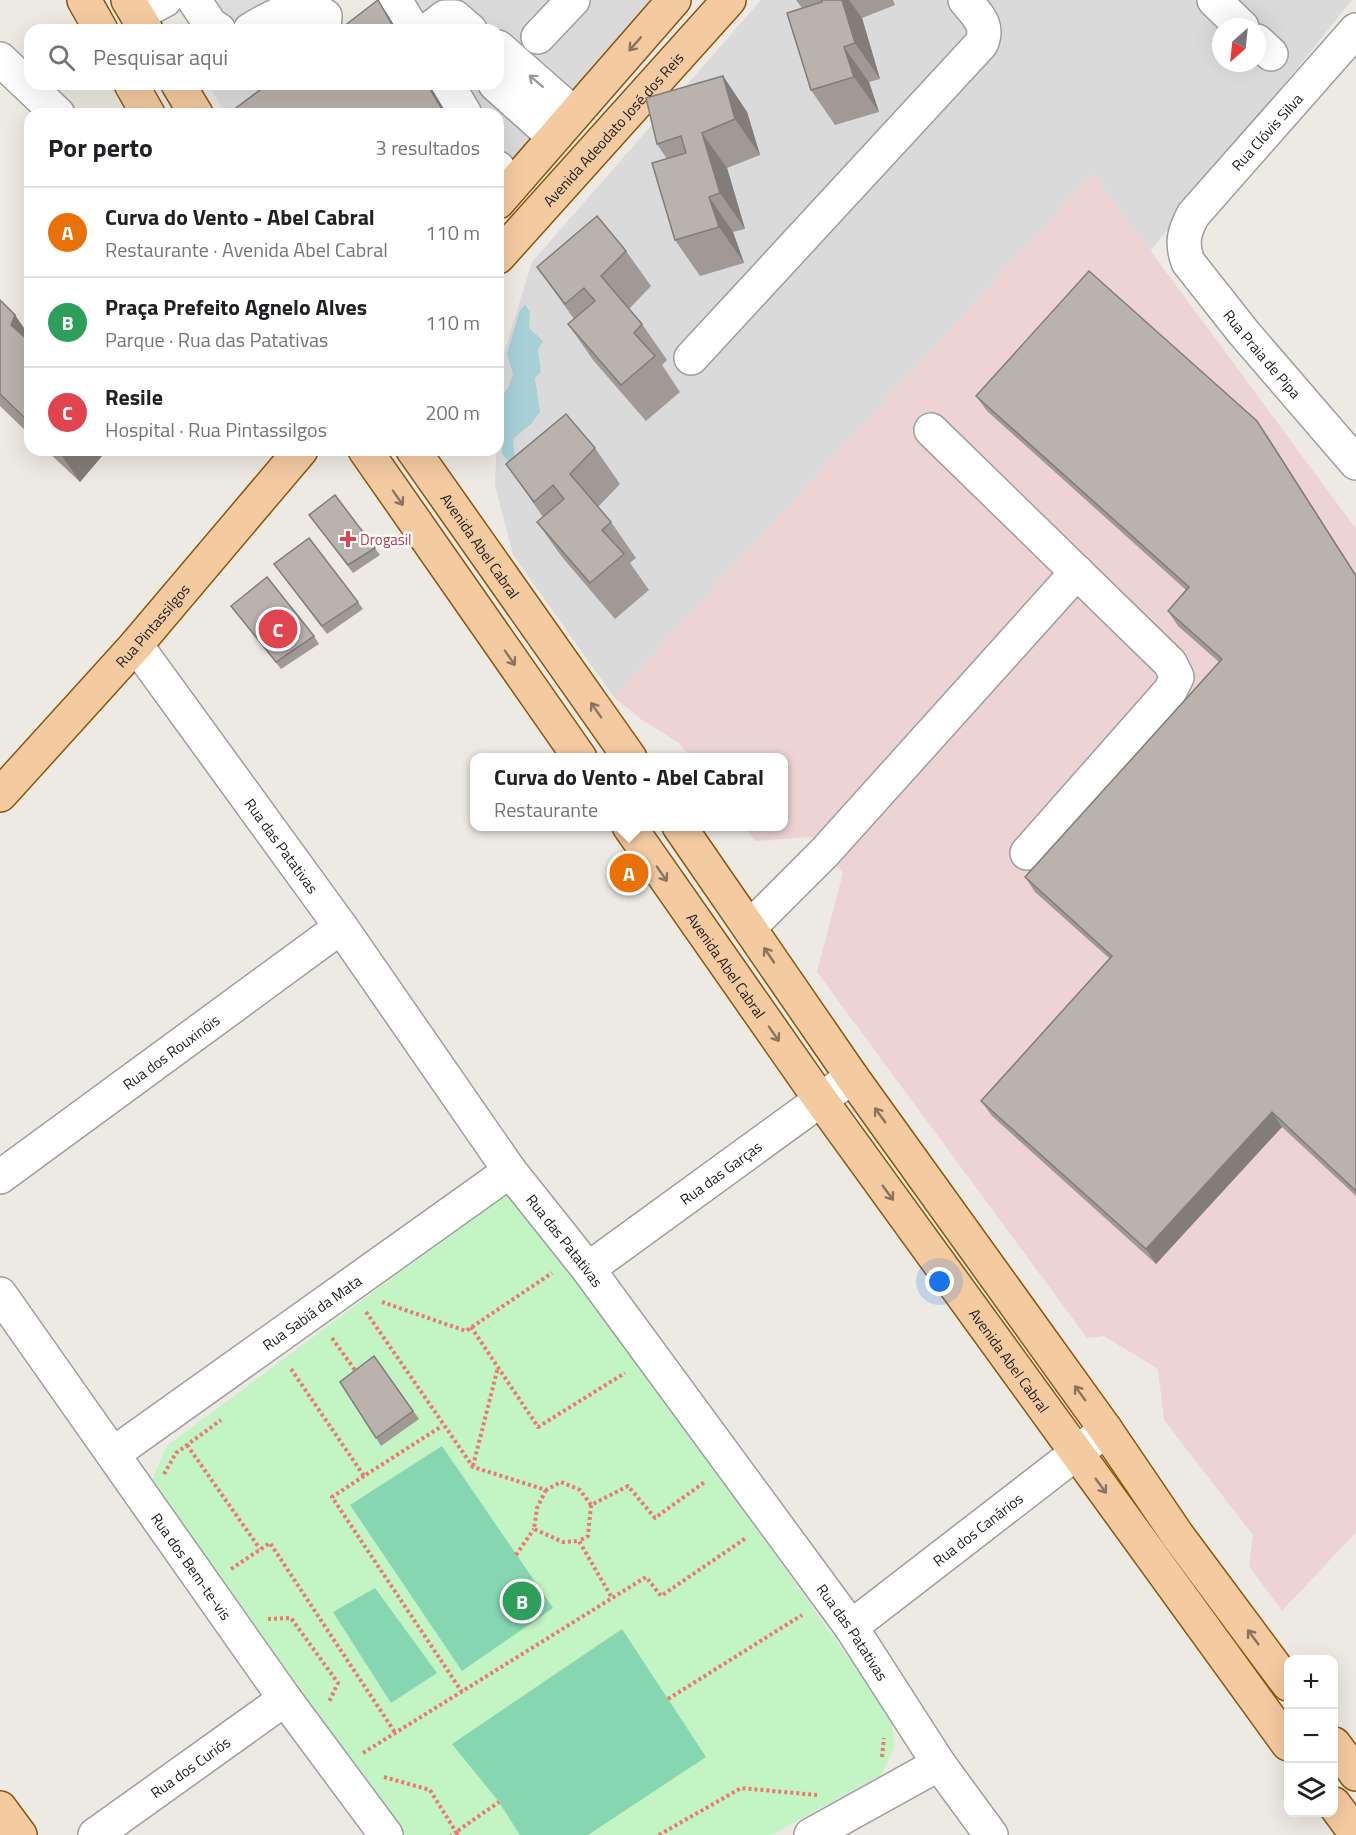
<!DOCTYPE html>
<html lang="pt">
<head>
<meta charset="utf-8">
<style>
  body { margin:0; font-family:"Titillium Web",sans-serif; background:#f2f2f2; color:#202124 }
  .controls { position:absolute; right:18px; bottom:18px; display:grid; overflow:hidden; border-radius:12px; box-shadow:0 6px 24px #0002 }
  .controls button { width:54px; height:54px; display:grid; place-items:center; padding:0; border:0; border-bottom:2px solid #e0e0e0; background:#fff; color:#202124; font:30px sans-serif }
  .compass { position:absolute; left:1212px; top:18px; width:54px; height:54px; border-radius:50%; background:#fff; box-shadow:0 6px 24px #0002; rotate:207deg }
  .you { position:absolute; left:940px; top:1282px; width:21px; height:21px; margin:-15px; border:4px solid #fff; border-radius:50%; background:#1a73e8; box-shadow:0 0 0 9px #1a73e833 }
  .badge { display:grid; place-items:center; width:39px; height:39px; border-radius:50%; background:#b9101c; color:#fff; font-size:20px; font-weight:700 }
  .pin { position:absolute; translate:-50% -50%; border:3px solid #fff; box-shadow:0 2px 6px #0006 }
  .popup { position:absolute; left:470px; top:753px; width:318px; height:78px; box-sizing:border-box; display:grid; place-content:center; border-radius:12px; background:#fff; filter:drop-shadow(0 2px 4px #0005); font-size:20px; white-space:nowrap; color:#757577 }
  .popup b { font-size:22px; color:#202124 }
  .popup::after { content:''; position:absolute; left:50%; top:100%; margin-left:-12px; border:12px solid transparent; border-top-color:#fff }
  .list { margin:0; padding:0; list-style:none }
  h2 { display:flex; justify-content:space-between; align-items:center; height:78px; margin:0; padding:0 24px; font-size:26px }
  h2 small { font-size:20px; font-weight:400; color:#757577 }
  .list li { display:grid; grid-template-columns:39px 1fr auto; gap:18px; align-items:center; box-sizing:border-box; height:90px; padding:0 24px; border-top:2px solid #e0e0e0 }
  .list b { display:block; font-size:22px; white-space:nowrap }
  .list p { margin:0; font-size:20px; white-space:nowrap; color:#757577 }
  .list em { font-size:20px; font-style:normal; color:#757577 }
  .icon { flex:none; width:33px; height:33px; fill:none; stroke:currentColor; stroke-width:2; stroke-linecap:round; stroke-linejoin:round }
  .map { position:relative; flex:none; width:1356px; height:1835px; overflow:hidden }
  .search { position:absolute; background:#fff; box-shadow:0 6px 24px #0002; left:24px; top:24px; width:480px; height:66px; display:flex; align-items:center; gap:15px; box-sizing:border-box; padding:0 21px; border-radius:18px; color:#757577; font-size:22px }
  .panel { position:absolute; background:#fff; box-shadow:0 6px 24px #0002; left:24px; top:108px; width:480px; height:348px; border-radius:18px }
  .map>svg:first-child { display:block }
  .residential { fill:#dbdada; fill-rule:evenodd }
  .commercial { fill:#edd3d4 }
  .park { fill:#c3f4c3 }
  .pitch { fill:#87d6b2 }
  .parking { fill:#ddd }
  .water { fill:#a7d0d7 }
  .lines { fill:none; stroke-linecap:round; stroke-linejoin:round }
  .minor-casing { stroke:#9e9e9e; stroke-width:36 }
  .major-casing { stroke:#89570c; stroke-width:36 }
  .path { stroke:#ee7773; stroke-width:4; stroke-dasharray:3 3; stroke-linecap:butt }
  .minor { stroke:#fff; stroke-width:33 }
  .major { stroke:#f4caa1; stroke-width:33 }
  .wall { fill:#a09995 }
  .shaded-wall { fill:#827d79 }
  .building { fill:#bab2ad; stroke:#827d79; stroke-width:1.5 }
  .oneway { stroke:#88745f }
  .oneway2 { stroke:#999 }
  .health-dot { fill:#e0444e; stroke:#fff; stroke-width:2 }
  .labels { text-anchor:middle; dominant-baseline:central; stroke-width:5; stroke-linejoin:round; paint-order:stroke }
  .street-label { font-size:15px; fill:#1d1d1d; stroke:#fff }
  .health-label { font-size:15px; fill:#be3a42; stroke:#fff; text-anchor:start }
</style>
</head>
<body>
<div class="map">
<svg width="1356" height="1835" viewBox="0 0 1356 1835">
  <rect width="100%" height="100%" fill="#ede9e3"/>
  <g class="residential">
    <polygon points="379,0 659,0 498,181 498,114 447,114 429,84 498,84 498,30 397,30"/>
    <path d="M761 0H1352L1150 251 1093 173 614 697 513 555 495 485 500 366 532 262ZM1221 27H1257V63H1221Z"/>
  </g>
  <polygon class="commercial" points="1093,173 1356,529 1356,1532 1282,1611 1249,1566 1253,1535 1164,1420 1158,1369 1104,1336 1087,1338 817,972 843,873 812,837 755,841 744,827 783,826 783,758 690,757 679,743 642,720 614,697"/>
  <polygon class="park" points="513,1188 892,1719 894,1748 881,1775 771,1835 405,1835 151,1482 167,1446"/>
  <g class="pitch">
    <polygon points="442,1446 553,1608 462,1671 350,1505"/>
    <polygon points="375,1588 437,1673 391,1703 333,1612"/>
    <polygon points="622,1629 706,1757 588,1835 520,1835 499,1802 452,1744"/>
  </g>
  <g class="parking">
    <polygon points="220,0 313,0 330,30 180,30 179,28"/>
    <polygon points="209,84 280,84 235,114 225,114"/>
  </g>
  <polygon class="water" points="525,305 530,312 529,328 543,341 538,350 541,372 535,378 540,412 532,423 513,439 515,460 510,465 502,453 501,397 508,388 513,374 507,354 520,310"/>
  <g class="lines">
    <g class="minor-casing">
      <g id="minor">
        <polyline points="194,0 211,25 219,30"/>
        <polyline points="395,0 413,30"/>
        <polyline points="1214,0 1242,27"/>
        <polyline points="137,15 165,0"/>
        <path d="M250 30C274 15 302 0 325 16L324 30"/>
        <polyline points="428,30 445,17 455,17 470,30"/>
        <path id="s1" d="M1356 30 1193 215C1184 232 1181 243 1188 262L1244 333 1356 463"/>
        <polyline points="538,37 573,0"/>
        <polyline points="1257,41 1271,54"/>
        <polyline points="498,47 574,114"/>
        <polyline points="0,59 58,114"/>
        <polyline points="447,84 465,114"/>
        <polyline points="495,84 554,137"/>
        <polyline points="498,168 510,188"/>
        <path d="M691 358 981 44C990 25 977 15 965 0"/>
        <polyline points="931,430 1170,663 1177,677 1170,691 1027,853"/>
        <path id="s2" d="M136 645 341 927 510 1171 588 1269 851 1627 939 1764 991 1835"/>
        <polyline points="750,927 825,852 1077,572"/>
        <path id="s3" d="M0 1177 341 927"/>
        <path id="s4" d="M588 1269 852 1077"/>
        <path id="s5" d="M0 1294 285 1699 386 1835"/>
        <path id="s6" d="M113 1454 510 1171"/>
        <path id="s7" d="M851 1627 1106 1430"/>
        <path id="s8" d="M95 1835 285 1699"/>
        <polyline points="811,1835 939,1764"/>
      </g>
    </g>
    <g class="major-casing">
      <g id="major">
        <polyline points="84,0 101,30"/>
        <polyline points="128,0 146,30"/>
        <polyline points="131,84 148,114"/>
        <polyline points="178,84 196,114"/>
        <polyline points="498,202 674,0"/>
        <path id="s9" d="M498 257 729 0"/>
        <polyline points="365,450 580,758"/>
        <path id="s10" d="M413 450 630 758"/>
        <path id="s11" d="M0 795 136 645 301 450"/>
        <path id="s12" d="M629 826 820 1099 1288 1744"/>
        <polyline points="679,826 852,1077 1106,1430 1178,1536 1288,1684"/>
        <polyline points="1334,1744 1356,1774"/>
        <polyline points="1334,1804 1356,1834"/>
        <polyline points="0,1808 20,1835"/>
      </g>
    </g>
    <g class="path">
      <polyline points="382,1302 466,1331 552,1273"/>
      <polyline points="366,1312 473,1467 546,1490 561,1482 580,1490 591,1505 628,1486 655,1518 706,1481"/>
      <polyline points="471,1327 538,1427 625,1373"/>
      <polyline points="332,1338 357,1373"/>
      <polyline points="291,1369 364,1476 442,1426"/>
      <polyline points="187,1445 260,1549"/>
      <polyline points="473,1466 498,1367"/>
      <polyline points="164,1474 176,1453 221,1420"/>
      <polyline points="364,1476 332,1497 462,1692"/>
      <polyline points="546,1490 537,1508 534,1529 563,1542 579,1541"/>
      <polyline points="591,1505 588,1536 579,1541 612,1598"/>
      <polyline points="516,1555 534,1529"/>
      <polyline points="231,1569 270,1543 396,1734"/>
      <polyline points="268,1619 291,1618 338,1683 329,1702"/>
      <polyline points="668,1699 802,1615"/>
      <polyline points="363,1753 646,1577 661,1596 746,1538"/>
      <polyline points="882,1757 884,1738"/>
      <polyline points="384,1777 430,1790 456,1832 451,1835"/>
      <polyline points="458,1835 456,1832 499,1802"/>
      <polyline points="659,1835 741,1788 817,1795"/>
    </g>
    <use href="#minor" class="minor"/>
    <use href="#major" class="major"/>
  </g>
  <g class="wall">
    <polygon points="796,0 893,0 895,5 862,18 880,79 869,82 879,112 835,125 811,90 802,8"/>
    <polygon points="723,76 747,112 760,155 727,168 745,229 733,232 744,263 700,276 675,240 667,159 657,144"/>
    <polygon points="626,251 651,286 629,309 642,324 667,360 662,365 680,392 646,421 593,360 568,324 574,319 537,267"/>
    <polygon points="0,300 15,315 30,337 30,435 0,406"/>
    <polygon points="976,396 1267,435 1356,575 1356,1196 1282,1127 1156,1264 992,1116 981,1101 1110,959 1035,892 1025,877 1219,662 1178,626 1168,611 1186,590 987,411"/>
    <polygon points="595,448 620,484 598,507 611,522 636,558 630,563 649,590 615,619 562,557 537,522 543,517 506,464"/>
    <polygon points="46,450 107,450 80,482"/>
    <polygon points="335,495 380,555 353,573 309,515"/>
    <polygon points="279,571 358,602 363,609 327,634"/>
    <polygon points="231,606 314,636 319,644 281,669"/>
    <polygon points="374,1356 419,1419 381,1446 376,1438"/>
  </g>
  <g class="shaded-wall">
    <polygon points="378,0 388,15 397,30 395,30"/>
    <polygon points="842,0 849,0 862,18 880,79 855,43"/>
    <polygon points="844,47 869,82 879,112 854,77"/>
    <polygon points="723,76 747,112 760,155 735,119"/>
    <polygon points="427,84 429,84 447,114 445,114"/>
    <polygon points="702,133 727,168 745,229 720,193"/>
    <polygon points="709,197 733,232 744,263 719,227"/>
    <polygon points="15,315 30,337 30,353 11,325"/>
    <polygon points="1257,421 1356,575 1356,576"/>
    <polygon points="58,450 107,450 80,482"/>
    <polygon points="1272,1112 1282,1127 1156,1264 1146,1249"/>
  </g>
  <g class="building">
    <polygon points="378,0 395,30 339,30"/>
    <polygon points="821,0 842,0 855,43 844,47 854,77 811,90 787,13 822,2"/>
    <polygon points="723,76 735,119 702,133 720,193 709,197 719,227 675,240 652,163 686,153 681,136 657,144 646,98"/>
    <polygon points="268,84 427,84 445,114 228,114"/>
    <polygon points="597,216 626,251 601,276 642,324 634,333 655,356 621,385 568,324 595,301 584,288 565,304 537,267"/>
    <polygon points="1089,271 1257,421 1356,576 1356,1191 1272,1112 1146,1249 981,1101 1112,956 1025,877 1222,659 1168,611 1189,587 976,396"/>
    <polygon points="0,300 15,315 11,325 30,342 30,423 0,394"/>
    <polygon points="566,414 595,448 570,474 611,522 602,530 624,554 590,583 537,522 564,499 553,485 534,502 506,464"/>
    <polygon points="335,495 375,548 348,565 309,515"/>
    <polygon points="309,538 358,602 322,626 274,564"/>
    <polygon points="267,577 314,636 276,662 231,606"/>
    <polygon points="374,1356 413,1411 376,1438 340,1382"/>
  </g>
  <defs><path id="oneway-shaft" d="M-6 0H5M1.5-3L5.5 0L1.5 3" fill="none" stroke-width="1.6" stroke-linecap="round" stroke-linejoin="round" transform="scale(1.5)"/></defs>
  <g class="oneway">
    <use href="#oneway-shaft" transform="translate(635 44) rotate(131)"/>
    <use href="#oneway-shaft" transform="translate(398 498) rotate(55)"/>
    <use href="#oneway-shaft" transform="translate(510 658) rotate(55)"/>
    <use href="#oneway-shaft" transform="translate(596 710) rotate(-125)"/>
    <use href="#oneway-shaft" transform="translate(662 874) rotate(55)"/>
    <use href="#oneway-shaft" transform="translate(769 955) rotate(-124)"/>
    <use href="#oneway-shaft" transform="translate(774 1034) rotate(55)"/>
    <use href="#oneway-shaft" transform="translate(880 1115) rotate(-126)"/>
    <use href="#oneway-shaft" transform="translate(888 1193) rotate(54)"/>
    <use href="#oneway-shaft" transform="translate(1080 1393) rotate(-126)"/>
    <use href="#oneway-shaft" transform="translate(1101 1486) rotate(54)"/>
    <use href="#oneway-shaft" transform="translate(1253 1637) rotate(-127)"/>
  </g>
  <use class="oneway2" href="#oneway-shaft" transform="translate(536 81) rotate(-139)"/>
  <path class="health-dot" d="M345 530h6v6h6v6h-6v6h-6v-6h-6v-6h6z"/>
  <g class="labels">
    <g class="street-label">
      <text stroke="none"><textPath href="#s9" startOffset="172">Avenida Adeodato José dos Reis</textPath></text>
      <text transform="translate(1267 132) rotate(-48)">Rua Clóvis Silva</text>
      <text stroke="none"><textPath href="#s1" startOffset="414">Rua Praia de Pipa</textPath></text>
      <text stroke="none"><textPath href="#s10" startOffset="117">Avenida Abel Cabral</textPath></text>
      <text stroke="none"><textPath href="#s11" startOffset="228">Rua Pintassilgos</textPath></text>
      <text stroke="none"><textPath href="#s2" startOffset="248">Rua das Patativas</textPath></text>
      <text stroke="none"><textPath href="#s12" startOffset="170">Avenida Abel Cabral</textPath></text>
      <text stroke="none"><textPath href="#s3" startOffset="212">Rua dos Rouxinóis</textPath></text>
      <text stroke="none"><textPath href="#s4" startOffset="164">Rua das Garças</textPath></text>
      <text stroke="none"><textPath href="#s2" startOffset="734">Rua das Patativas</textPath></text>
      <text stroke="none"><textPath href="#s6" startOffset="244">Rua Sabiá da Mata</textPath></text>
      <text stroke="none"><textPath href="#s12" startOffset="656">Avenida Abel Cabral</textPath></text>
      <text stroke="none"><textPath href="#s7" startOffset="160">Rua dos Canários</textPath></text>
      <text stroke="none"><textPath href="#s5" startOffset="333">Rua dos Bem-te-vis</textPath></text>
      <text stroke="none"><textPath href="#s2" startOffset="1220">Rua das Patativas</textPath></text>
      <text stroke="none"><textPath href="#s8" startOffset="117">Rua dos Curiós</textPath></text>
    </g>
    <g class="health-label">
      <text x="360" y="539">Drogasil</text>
    </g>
  </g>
</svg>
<div class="controls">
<button>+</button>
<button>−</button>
<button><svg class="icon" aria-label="layers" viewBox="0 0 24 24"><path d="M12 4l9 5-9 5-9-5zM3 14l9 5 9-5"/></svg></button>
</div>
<svg class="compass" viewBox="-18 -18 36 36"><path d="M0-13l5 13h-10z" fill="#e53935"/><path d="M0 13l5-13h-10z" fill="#757577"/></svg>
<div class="you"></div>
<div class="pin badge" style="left:629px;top:873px;background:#e8710a">A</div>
<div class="popup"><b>Curva do Vento - Abel Cabral</b>Restaurante</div>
<div class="pin badge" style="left:522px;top:1601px;background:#2e9e5b">B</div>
<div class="pin badge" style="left:278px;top:629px;background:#e0444e">C</div>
<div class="search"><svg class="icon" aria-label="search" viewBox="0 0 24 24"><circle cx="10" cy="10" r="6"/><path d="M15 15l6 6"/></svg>Pesquisar aqui</div>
<section class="panel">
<h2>Por perto<small>3 resultados</small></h2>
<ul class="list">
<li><span class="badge" style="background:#e8710a">A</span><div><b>Curva do Vento - Abel Cabral</b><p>Restaurante · Avenida Abel Cabral</p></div><em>110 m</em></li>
<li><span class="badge" style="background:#2e9e5b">B</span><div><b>Praça Prefeito Agnelo Alves</b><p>Parque · Rua das Patativas</p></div><em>110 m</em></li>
<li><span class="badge" style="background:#e0444e">C</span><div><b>Resile</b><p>Hospital · Rua Pintassilgos</p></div><em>200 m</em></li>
</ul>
</section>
</div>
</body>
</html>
